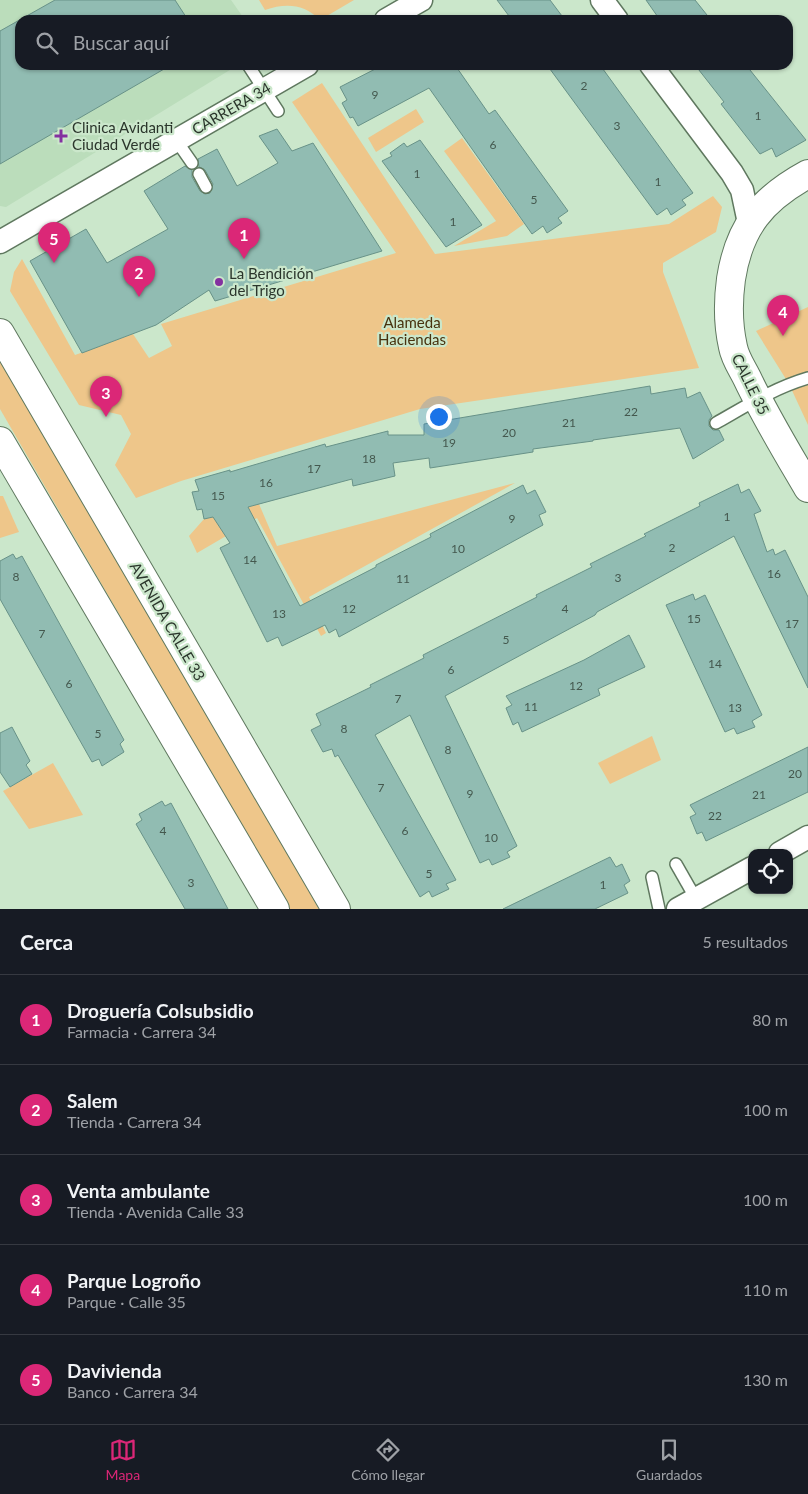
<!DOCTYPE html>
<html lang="es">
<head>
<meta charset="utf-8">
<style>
  body { margin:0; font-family:Lato,sans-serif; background:#242831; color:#f1f3f6 }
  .controls { position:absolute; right:15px; bottom:15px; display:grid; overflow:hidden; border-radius:10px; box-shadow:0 1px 4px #0004 }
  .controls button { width:45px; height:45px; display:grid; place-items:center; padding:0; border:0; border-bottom:1px solid #363941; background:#171b24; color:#f1f3f6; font:25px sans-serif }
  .you { position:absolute; left:438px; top:416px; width:18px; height:18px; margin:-12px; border:4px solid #fff; border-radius:50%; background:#1a73e8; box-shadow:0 0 0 8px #1a73e833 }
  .badge { display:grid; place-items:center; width:32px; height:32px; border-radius:50%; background:#db2777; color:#fff; font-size:16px; font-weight:700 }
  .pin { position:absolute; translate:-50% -41px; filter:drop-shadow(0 1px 2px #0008) }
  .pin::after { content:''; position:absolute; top:26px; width:18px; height:15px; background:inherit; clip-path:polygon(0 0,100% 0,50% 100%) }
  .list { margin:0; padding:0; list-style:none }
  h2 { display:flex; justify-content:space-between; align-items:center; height:65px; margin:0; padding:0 20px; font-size:21px }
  h2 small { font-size:16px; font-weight:400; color:#9ea1a6 }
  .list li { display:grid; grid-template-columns:32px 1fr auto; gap:15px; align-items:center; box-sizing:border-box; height:90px; padding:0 20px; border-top:1px solid #363941 }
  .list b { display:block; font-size:19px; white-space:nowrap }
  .list p { margin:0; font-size:16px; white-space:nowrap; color:#9ea1a6 }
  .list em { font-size:16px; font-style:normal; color:#9ea1a6 }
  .icon { flex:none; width:28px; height:28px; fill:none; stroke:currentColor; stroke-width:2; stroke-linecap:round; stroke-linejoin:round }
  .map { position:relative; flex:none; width:808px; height:909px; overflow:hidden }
  .search { position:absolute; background:#171b24; box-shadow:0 1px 4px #0004; left:15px; right:15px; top:15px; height:55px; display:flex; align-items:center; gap:12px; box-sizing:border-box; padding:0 18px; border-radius:15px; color:#9ea1a6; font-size:19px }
  .sheet { height:515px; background:#171b24 }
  nav { display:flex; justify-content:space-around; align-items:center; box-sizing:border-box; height:70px; border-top:1px solid #363941; background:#171b24; font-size:14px; color:#9ea1a6 }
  nav a { display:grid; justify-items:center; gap:2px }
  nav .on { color:#db2777 }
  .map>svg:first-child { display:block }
  .built { fill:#bdb }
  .green { fill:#eec68a }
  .building { fill:#91bcb2; stroke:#689288 }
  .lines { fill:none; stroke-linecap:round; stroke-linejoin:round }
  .lane-casing { stroke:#5f785f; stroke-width:14 }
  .street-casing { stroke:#5f785f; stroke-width:25 }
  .secondary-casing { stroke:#5f785f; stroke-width:30 }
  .lane { stroke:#fff; stroke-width:11 }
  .street { stroke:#fff; stroke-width:22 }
  .secondary { stroke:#fff; stroke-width:28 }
  .poi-dot { fill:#8431a0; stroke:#cbe7cb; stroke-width:2 }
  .labels { text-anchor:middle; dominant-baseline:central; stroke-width:4.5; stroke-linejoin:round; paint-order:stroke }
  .number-label { font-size:12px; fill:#44584e }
  .street-label { font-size:15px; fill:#2b362c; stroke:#cbe7cb }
  .poi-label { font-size:15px; fill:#2b362c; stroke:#cbe7cb; text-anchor:start }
  .park-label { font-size:15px; fill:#48320e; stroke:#cbe7cb }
</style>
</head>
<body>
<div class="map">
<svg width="808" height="909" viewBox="0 0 808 909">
  <rect width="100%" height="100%" fill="#cbe7cb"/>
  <polygon class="built" points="0,0 231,0 245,20 20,20 20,65 238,65 6,207 0,206"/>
  <g class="green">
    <path d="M259 0H354L320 20C304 4 286 3 265 10Z"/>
    <polygon points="322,83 435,254 669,224 713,196 722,207 716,232 663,263 663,272 699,368 420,409 181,481 136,498 115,465 131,434 121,415 79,405 10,291 14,272 22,259 75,355 133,334 149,358 172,346 161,324 396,253 292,102"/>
    <polygon points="416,109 424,122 376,152 368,138"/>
    <polygon points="462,138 524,224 507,236 454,246 496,221 444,151"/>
    <polygon points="808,307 808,425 789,384 756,331"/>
    <polygon points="0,355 319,909 290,909 0,409"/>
    <polygon points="515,483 309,597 326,633 321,636 257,518 197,553 189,536 204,519 259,504 277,546"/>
    <polygon points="0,496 3,496 19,532 0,538"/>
    <polygon points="652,736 661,760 610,784 598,763"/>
    <polygon points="53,763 83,815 29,829 3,791"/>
  </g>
  <g class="building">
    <polygon points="55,0 175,0 188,20 20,20 20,65 171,65 0,164 0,31"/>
    <polygon points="497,0 550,0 565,20 512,20"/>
    <polygon points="646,0 695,0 711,20 660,20"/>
    <polygon points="383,65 455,65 489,114 495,110 568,211 558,218 562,223 547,233 543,226 532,234 429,88 358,126 353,117 350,118 342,103 347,100 340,87"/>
    <polygon points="547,65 600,65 693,193 682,200 686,205 671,215 667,208 657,215"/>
    <polygon points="695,65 746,65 806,140 776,157 772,148 760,154 721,104 724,102"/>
    <polygon points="277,129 292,151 313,143 382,251 215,301 209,290 156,325 82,353 30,261 86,229 107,263 168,229 144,191 185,166 192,170 192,177 200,191 205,194 210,193 213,184 205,170 199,167 198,159 217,149 237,186 278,163 259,136"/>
    <polygon points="420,140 482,225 446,247 382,161 392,156 390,153 404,143 407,147"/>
    <polygon points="650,386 651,394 685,388 687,398 700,392 712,416 709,420 709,426 713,430 719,430 724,440 693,459 680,428 593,440 593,441 533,449 533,452 430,468 429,458 393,463 395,476 353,486 352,479 248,507 300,606 376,567 376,565 431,537 430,534 523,485 527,494 535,490 546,512 539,515 543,525 339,637 336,629 329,633 325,625 282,646 278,637 267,642 220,548 230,543 213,517 204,519 202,509 197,510 192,492 199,491 195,480 230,470 230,472 325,444 326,447 388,431 388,435 424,435 424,424"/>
    <polygon points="738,484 741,493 749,489 761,511 754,514 767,552 773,549 775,555 785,550 808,597 808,688 734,536 597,612 595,615 445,696 517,846 507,852 510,857 492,865 489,859 480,863 410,715 375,735 456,880 446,884 449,889 432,897 429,891 420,897 338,755 335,757 332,749 323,752 311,730 321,725 316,714 371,687 370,685 424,658 423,655 537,597 536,595 592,567 590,564 646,536 644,534 700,506 699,503"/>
    <polygon points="13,554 16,559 22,556 124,740 120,744 124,752 102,766 99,759 92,762 0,599 0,561"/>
    <polygon points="693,594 695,600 705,595 762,715 752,721 755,727 737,734 734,728 725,732 666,605"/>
    <polygon points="629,635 645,667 598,689 600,695 522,732 518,722 513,725 506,708 512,705 506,696 584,660"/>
    <polygon points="12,727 30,761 26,765 32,774 10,787 0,772 0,733"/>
    <polygon points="808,747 808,792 706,841 702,832 697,834 690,817 696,814 690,805"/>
    <polygon points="162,801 165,806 171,803 228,909 185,909 136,824 142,820 139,814"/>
    <polygon points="610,857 616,867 622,864 630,881 624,885 628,893 595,909 503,909"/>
  </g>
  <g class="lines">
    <g class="lane-casing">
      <g id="lane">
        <polyline points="248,65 278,111"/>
        <polyline points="176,140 192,163"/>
        <polyline points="199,174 206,187"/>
        <path d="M716 423C746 406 774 388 808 378"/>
        <polyline points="676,864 696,899"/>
        <polyline points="652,877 659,909"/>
      </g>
    </g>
    <g class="street-casing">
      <g id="street">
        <polyline points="602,0 617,20"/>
        <polyline points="386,20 421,0"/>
        <polyline points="651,65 732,173 742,190 749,223"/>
        <polyline points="0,242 307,65"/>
        <polyline points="780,853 808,837"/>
        <polyline points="678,909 752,868"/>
      </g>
    </g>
    <g class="secondary-casing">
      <g id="secondary">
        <path d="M808 174C762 199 739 227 731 279 728 301 728 325 733 347 735 358 742 368 747 378 765 416 787 452 808 488"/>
        <polyline points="0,333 336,909"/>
        <polyline points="0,441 275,909"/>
      </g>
    </g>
    <use href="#lane" class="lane"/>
    <use href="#street" class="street"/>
    <use href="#secondary" class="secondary"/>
  </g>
  <g class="poi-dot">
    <path d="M58.5 128.5h5v5h5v5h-5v5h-5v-5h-5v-5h5z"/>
    <circle cx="219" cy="282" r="5"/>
  </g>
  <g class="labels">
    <g class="number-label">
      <text x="584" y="85">2</text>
      <text x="375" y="94">9</text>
      <text x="758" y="115">1</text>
      <text x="617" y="125">3</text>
      <text x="493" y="144">6</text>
      <text x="417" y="173">1</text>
      <text x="658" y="181">1</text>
      <text x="534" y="199">5</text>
      <text x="453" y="221">1</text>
      <text x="631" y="411">22</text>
      <text x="569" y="422">21</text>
      <text x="509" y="432">20</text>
      <text x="449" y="442">19</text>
      <text x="369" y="458">18</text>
      <text x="314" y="468">17</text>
      <text x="266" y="482">16</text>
      <text x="218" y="495">15</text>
      <text x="727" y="516">1</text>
      <text x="512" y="518">9</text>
      <text x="672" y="547">2</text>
      <text x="458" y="548">10</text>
      <text x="250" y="559">14</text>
      <text x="774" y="573">16</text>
      <text x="16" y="576">8</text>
      <text x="618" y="577">3</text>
      <text x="403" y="578">11</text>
      <text x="349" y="608">12</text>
      <text x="565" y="608">4</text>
      <text x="279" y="613">13</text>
      <text x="694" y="618">15</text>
      <text x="792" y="623">17</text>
      <text x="42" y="633">7</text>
      <text x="506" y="639">5</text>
      <text x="715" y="663">14</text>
      <text x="451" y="669">6</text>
      <text x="69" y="683">6</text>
      <text x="576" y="685">12</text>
      <text x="398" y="698">7</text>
      <text x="531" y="706">11</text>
      <text x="735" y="707">13</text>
      <text x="344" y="728">8</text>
      <text x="98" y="733">5</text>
      <text x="448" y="749">8</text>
      <text x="795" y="773">20</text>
      <text x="381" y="787">7</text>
      <text x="470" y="793">9</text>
      <text x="759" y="794">21</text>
      <text x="715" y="815">22</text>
      <text x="163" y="830">4</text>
      <text x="405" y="830">6</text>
      <text x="491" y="837">10</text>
      <text x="429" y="873">5</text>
      <text x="191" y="882">3</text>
      <text x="603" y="884">1</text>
    </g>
    <g class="street-label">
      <text transform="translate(231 108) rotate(-30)">CARRERA 34</text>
      <text transform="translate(751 384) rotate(64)">CALLE 35</text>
      <text transform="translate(168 621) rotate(60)">AVENIDA CALLE 33</text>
    </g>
    <g class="poi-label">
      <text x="72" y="127">Clinica Avidanti<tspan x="72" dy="17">Ciudad Verde</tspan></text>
      <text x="229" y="273">La Bendición<tspan x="229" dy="17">del Trigo</tspan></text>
    </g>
    <g class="park-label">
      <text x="412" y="322">Alameda<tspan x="412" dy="17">Haciendas</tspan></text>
    </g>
  </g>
</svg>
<div class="controls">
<button><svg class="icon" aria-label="locate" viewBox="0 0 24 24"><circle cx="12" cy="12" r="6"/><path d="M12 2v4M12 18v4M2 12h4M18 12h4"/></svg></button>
</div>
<div class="you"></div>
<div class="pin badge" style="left:244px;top:259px">1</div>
<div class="pin badge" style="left:139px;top:297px">2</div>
<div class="pin badge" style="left:106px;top:417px">3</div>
<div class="pin badge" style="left:783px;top:336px">4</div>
<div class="pin badge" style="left:54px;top:263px">5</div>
<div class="search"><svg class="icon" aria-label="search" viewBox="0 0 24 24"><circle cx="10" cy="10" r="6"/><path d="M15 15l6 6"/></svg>Buscar aquí</div>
</div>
<section class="sheet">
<h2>Cerca<small>5 resultados</small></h2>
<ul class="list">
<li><span class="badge">1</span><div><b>Droguería Colsubsidio</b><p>Farmacia · Carrera 34</p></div><em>80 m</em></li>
<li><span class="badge">2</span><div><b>Salem</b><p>Tienda · Carrera 34</p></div><em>100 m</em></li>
<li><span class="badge">3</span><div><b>Venta ambulante</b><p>Tienda · Avenida Calle 33</p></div><em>100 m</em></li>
<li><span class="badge">4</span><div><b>Parque Logroño</b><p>Parque · Calle 35</p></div><em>110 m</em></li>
<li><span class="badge">5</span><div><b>Davivienda</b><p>Banco · Carrera 34</p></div><em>130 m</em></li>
</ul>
</section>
<nav>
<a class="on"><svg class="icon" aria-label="map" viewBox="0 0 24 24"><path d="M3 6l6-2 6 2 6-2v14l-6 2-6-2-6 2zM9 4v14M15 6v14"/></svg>Mapa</a>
<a><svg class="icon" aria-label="directions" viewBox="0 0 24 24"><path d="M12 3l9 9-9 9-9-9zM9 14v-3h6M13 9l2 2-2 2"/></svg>Cómo llegar</a>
<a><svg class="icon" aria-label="saved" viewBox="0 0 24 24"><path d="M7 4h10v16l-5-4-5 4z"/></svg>Guardados</a>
</nav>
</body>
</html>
